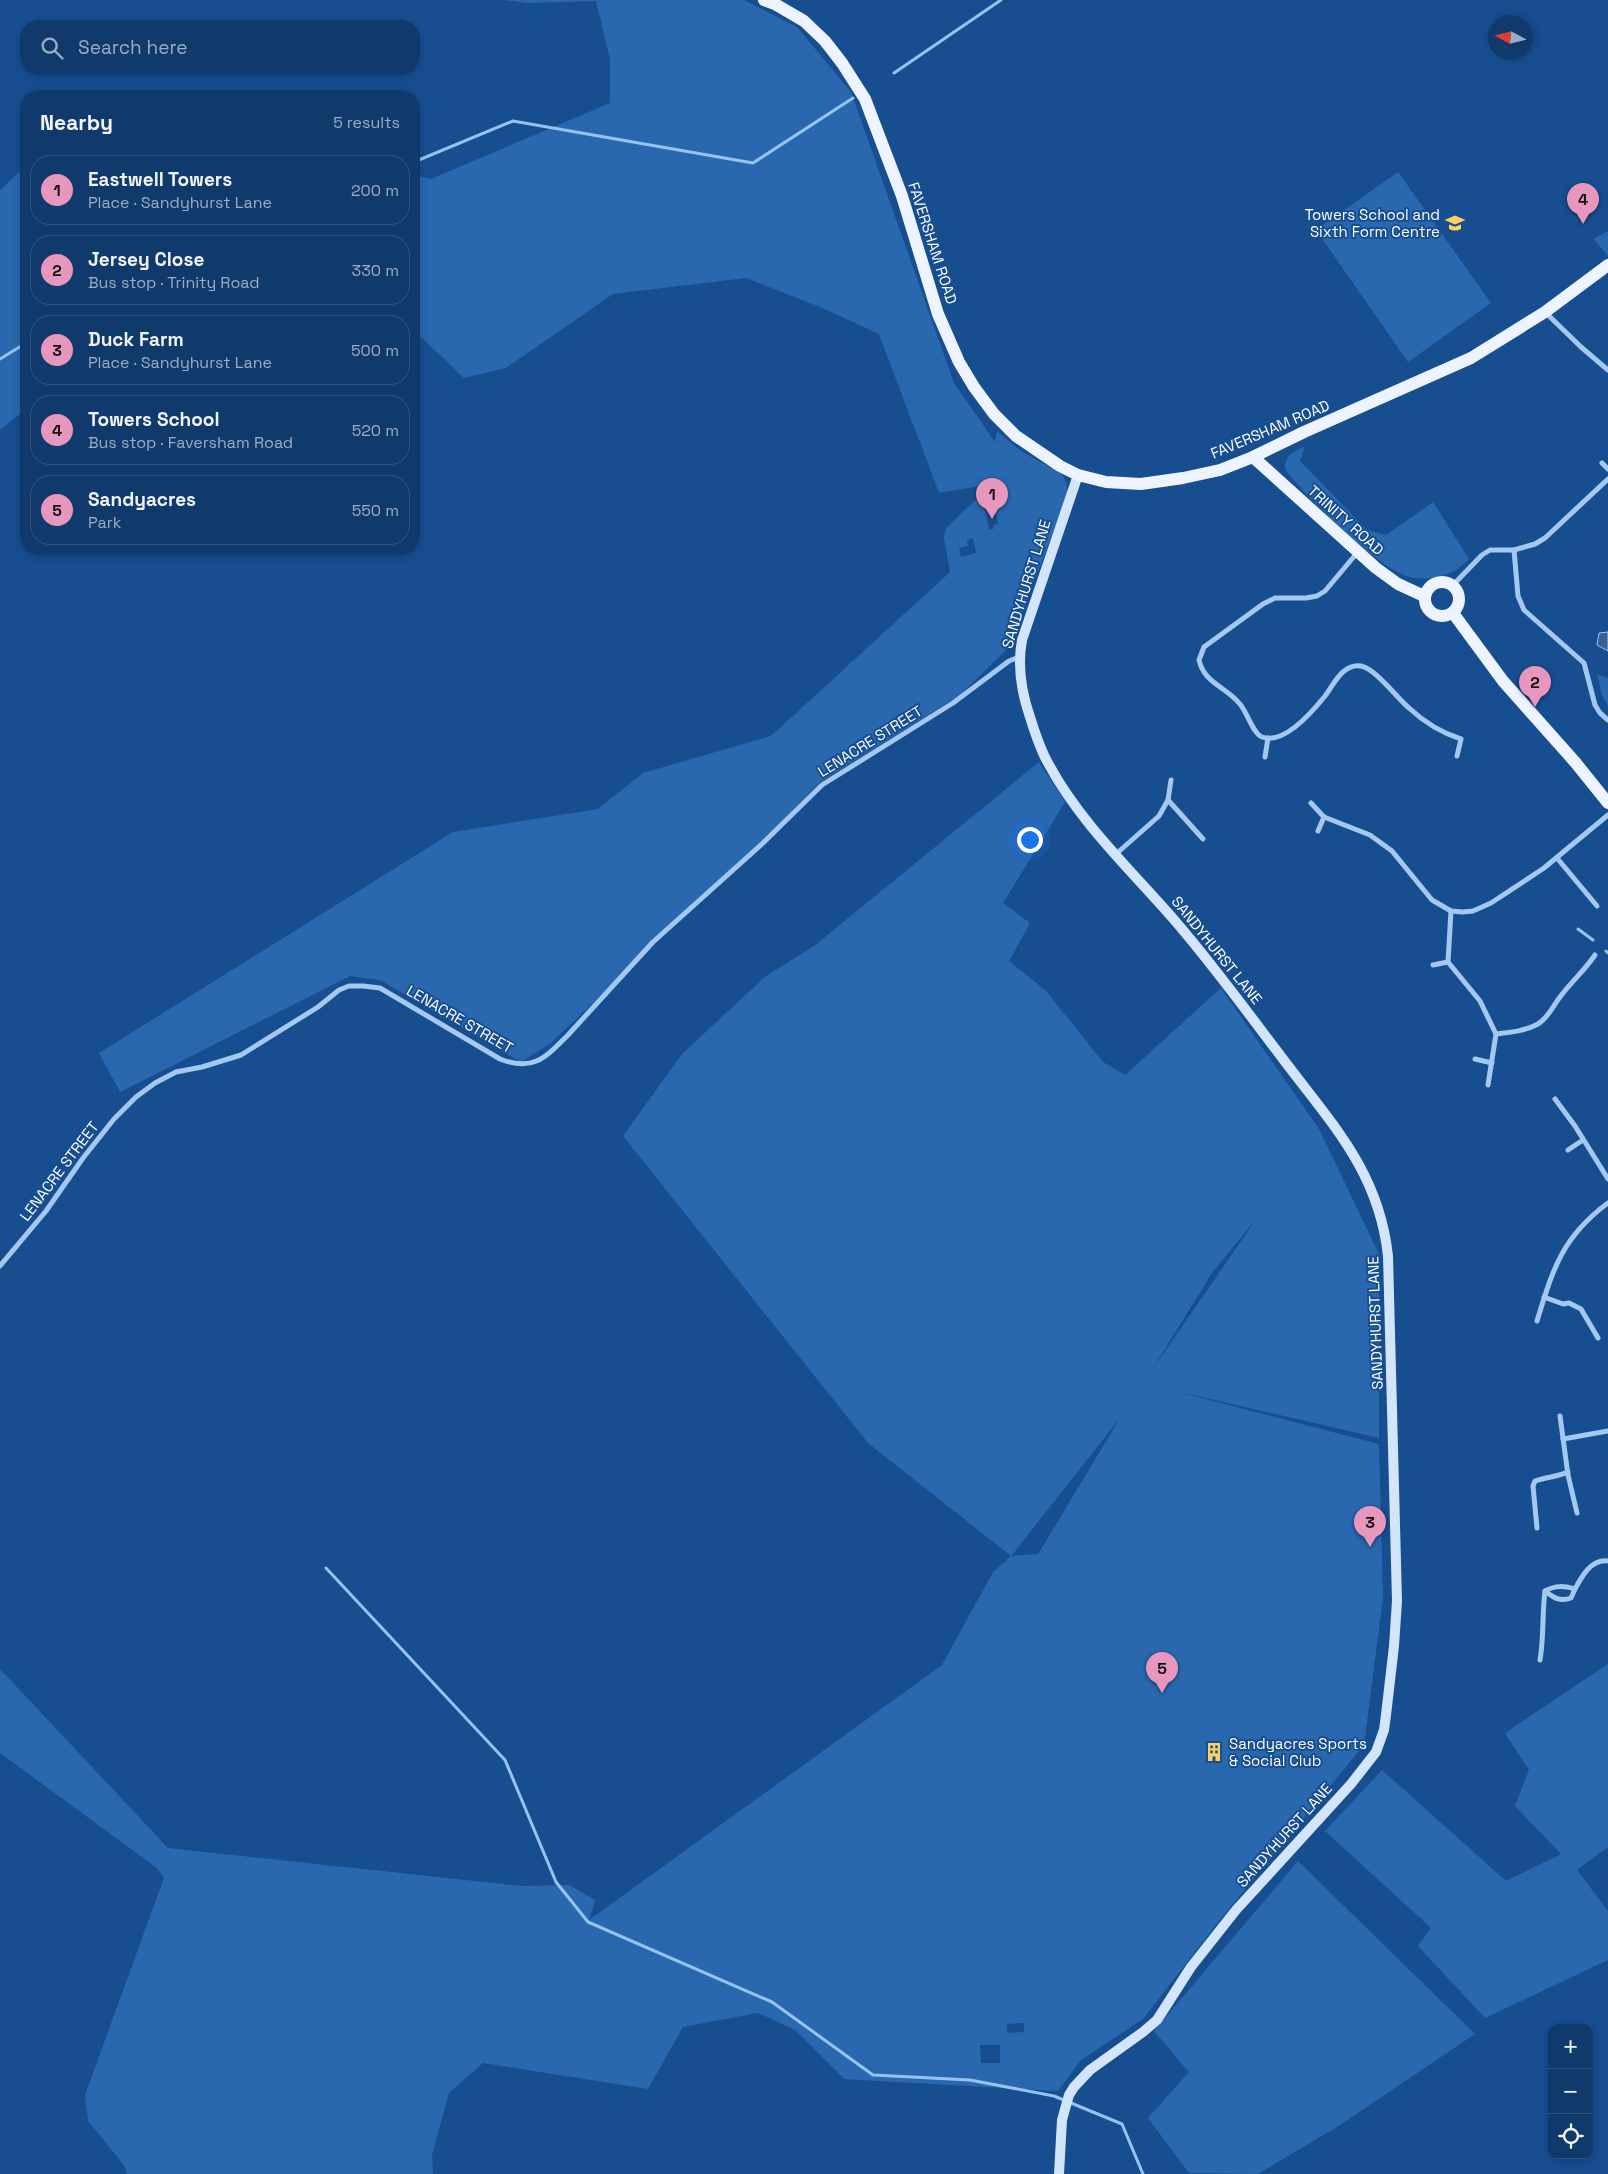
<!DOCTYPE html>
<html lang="en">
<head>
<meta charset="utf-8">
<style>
  body { margin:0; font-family:"Space Grotesk",sans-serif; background:#1a4172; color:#f1f3f6 }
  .controls { position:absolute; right:15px; bottom:15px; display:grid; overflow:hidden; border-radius:10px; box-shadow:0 2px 8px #0003 }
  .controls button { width:45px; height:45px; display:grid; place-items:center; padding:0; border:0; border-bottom:1px solid #30547f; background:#113a6c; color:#f1f3f6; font:25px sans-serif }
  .compass { position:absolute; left:1488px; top:15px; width:45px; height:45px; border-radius:50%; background:#113a6c; box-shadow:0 2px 8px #0003; rotate:277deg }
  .you { position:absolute; left:1029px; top:839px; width:18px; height:18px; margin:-12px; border:4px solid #fff; border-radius:50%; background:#1a73e8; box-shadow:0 0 0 8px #1a73e833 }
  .badge { display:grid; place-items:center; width:32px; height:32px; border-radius:50%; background:#e797bd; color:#111; font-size:16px; font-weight:700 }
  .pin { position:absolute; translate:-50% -41px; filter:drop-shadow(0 1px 2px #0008) }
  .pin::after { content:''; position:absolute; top:26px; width:18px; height:15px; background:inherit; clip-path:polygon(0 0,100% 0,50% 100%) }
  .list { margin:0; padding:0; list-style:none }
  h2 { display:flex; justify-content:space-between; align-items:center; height:65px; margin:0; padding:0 20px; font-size:21px }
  h2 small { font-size:16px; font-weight:400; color:#9cadc2 }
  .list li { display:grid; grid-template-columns:32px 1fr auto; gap:15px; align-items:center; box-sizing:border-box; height:70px; margin:0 10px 10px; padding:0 10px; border:1px solid #30547f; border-radius:20px }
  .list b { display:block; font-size:19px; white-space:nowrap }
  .list p { margin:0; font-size:16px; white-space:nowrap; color:#9cadc2 }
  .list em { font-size:16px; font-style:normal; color:#9cadc2 }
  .icon { flex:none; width:28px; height:28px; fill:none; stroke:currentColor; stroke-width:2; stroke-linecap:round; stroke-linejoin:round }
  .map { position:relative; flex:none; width:1608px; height:2174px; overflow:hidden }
  .search { position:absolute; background:#113a6c; box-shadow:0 2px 8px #0003; left:20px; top:20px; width:400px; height:55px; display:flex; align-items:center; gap:12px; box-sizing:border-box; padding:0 18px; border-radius:20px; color:#9cadc2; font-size:19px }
  .panel { position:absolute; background:#113a6c; box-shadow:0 2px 8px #0003; left:20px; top:90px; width:400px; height:465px; border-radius:20px }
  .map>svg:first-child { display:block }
  .green { fill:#2968af; fill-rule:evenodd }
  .water { fill:#396191; stroke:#97c3f2 }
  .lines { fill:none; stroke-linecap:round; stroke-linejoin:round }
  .stream { stroke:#97c3f2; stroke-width:3 }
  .street { stroke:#a4c8f0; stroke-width:5 }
  .secondary { stroke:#d2e5fb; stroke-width:10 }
  .primary { stroke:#edf4ff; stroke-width:12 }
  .labels { text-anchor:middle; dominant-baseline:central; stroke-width:4; stroke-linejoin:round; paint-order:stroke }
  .poi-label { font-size:15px; fill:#fff; stroke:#174e90; text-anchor:end }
  .street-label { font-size:15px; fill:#fff; stroke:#174e90 }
</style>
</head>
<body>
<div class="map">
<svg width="1608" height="2174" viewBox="0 0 1608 2174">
  <rect width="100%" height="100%" fill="#174e90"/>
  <g class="green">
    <path d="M505 0H744L797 27 851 92 954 383 995 442 997 431 1021 451 1062 474 1067 484V492L1059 517 1009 647 960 695 819 783 761 843 551 1043 521 1062 380 980 350 976 120 1092 99 1053 453 832 598 809 643 773 771 736 950 572 944 538 946 528 982 494 989 530 993 529 994 525 998 524 996 513 990 514C987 500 987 493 998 483L939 493 879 334 820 307 746 278 613 294 506 368 464 378 422 338 414 336V175L431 179 610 103V59L596 1 527 3ZM973 538 976 553 961 557 959 548 968 546 967 540Z"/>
    <polygon points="26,166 26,409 0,430 0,190"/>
    <polygon points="1398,172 1491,303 1408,362 1316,230"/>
    <polygon points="1608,231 1608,256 1594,239"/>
    <path d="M1305 446 1300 461 1367 530 1386 535 1433 502 1469 559C1456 574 1431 582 1410 577 1379 570 1307 497 1286 471 1281 458 1295 451 1305 446Z"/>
    <polygon points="1597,674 1608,678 1608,706 1602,695"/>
    <path d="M1039 762 1065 802 1003 903 1030 923 1009 961 1046 991 1103 1062 1125 1075 1221 988 1319 1129 1379 1254V1438L1171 1390 1379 1444 1383 1597 1364 1745 1219 1921 1143 2019 1081 2060 1058 2091 844 2079 795 2030 758 2013 683 2027 648 2089 483 2063 449 2093 432 2155 433 2174H127L124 2165 88 2121 85 2095 164 1878 157 1868 0 1753V1669L168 1848 521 1886 569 1885 595 1900 589 1920 942 1665 993 1572 1011 1556 868 1443 623 1136 682 1054 766 976 814 946ZM1257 1218 1152 1370 1212 1273ZM1120 1418 1038 1554 1012 1556V1555ZM1024 2023V2032L1007 2033V2024ZM980 2045H1000V2063H981Z"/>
    <polygon points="1608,1664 1608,1847 1577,1870 1608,1911 1608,1960 1485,2018 1418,1946 1431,1928 1325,1831 1382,1770 1506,1881 1561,1854 1515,1806 1529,1770 1505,1733"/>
    <polygon points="1298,1861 1475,2034 1337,2127 1258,2174 1189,2173 1148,2118 1189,2072 1154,2031"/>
  </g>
  <polygon class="water" points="1608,632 1608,651 1597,645 1599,633"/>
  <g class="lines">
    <g class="stream">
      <polyline points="894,73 1001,0"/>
      <polyline points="414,162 513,121 753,163 853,98"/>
      <polyline points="0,359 26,343"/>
      <polyline points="1578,929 1593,940"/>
      <polyline points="1606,951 1608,953"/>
      <polyline points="326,1568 505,1760 556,1882 588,1922 772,2002 873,2075 970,2080 1054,2096 1122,2124 1143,2174"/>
    </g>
    <g class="street">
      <polyline points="1545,312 1581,347 1608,370"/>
      <polyline points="1602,463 1608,469"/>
      <polyline points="1514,550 1518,596 1524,610 1584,663 1595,705 1600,713 1608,720"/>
      <path d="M1357 553 1325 591 1317 596 1306 598H1275L1263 604 1204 647 1199 660C1204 683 1226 687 1239 703 1247 711 1253 734 1262 737 1284 745 1313 711 1325 696 1334 684 1343 663 1361 666 1376 669 1397 698 1409 708 1424 722 1442 733 1461 739L1457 756"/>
      <polyline points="1453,585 1482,555 1490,550 1514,550 1535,544 1545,538 1608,479"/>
      <polyline points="1265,757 1268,738"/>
      <polyline points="1168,800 1203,839"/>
      <polyline points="1311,803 1324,817 1370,835 1392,851 1432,900 1451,911 1463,912 1473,911 1491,903 1544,868 1608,815"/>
      <polyline points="1318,831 1324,817"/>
      <polyline points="1116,854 1159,816 1168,800 1171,780"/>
      <polyline points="1557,858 1597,906"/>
      <polyline points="1451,911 1448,962 1480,1001 1496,1034 1488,1085"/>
      <polyline points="1433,965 1448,962"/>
      <path d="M1496 1034C1511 1032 1525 1031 1538 1024 1548 1018 1553 1006 1560 997 1571 982 1585 970 1595 955"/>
      <polyline points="1475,1059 1492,1063"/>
      <polyline points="1555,1099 1575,1126 1608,1179"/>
      <polyline points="1568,1150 1583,1140"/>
      <path d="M0 1266 46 1211 83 1158 114 1119 136 1097 155 1083 176 1072 202 1067 241 1055 318 1007 339 990 349 986H363L380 988 500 1059C533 1072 545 1058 568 1035L653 942 763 843 822 785 953 703 1009 661 1019 657"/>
      <polyline points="1544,1297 1563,1304 1569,1303 1581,1309 1598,1338"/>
      <path d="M1537 1321C1553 1269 1562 1237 1608 1203"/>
      <polyline points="1560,1416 1568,1475 1577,1513"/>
      <polyline points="1563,1439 1608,1431"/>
      <path d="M1537 1528 1533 1486 1535 1481C1546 1477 1557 1477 1568 1472"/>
      <path d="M1545 1591C1554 1598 1560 1602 1571 1598L1575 1589"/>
      <path d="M1540 1660C1544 1637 1542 1614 1545 1591 1556 1585 1564 1586 1575 1589 1582 1576 1591 1559 1608 1561"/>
    </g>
    <path class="secondary" d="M1059 2174 1062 2120 1069 2095 1074 2087 1090 2070 1143 2032 1157 2020 1191 1967 1236 1910 1351 1784 1376 1752 1384 1730 1386 1715 1394 1646 1397 1601 1388 1256C1379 1172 1332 1124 1283 1059 1248 1013 1214 966 1176 922 1132 871 1080 823 1048 763 1040 749 1035 733 1030 717 1021 691 1017 667 1022 640L1078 475"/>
    <g class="primary">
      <polyline points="764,0 775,4 804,21 825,41 842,63 865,99 902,196 938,314 959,362 974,387 994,414 1016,436 1060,466 1078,475 1106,482 1141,484 1183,478 1220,470 1253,457 1304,432 1471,358 1545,312 1608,265"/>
      <polyline points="1253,457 1376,568 1398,584 1424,596"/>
      <circle cx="1442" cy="599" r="17"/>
      <polyline points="1453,613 1503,681 1575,762 1608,803"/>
    </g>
  </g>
  <defs>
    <g id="school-bare" transform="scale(1.5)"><path d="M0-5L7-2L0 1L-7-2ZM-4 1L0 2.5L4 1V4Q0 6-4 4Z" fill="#ffcf63" stroke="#174e90" stroke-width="2.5" paint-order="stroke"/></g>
    <g id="building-bare" transform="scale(1.5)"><path d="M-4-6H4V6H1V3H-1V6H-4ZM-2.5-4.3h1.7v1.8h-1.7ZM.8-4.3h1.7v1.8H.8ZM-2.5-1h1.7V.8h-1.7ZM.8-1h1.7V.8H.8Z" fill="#ffcf63" stroke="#174e90" stroke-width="2.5" paint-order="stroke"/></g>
  </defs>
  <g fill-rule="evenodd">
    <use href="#school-bare" x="1455" y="223"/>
    <use href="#building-bare" x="1214" y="1752"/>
  </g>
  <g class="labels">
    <g class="poi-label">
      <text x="1440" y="214">Towers School and<tspan x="1440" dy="17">Sixth Form Centre</tspan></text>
      <text x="1229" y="1743" text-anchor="start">Sandyacres Sports<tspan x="1229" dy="17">&amp; Social Club</tspan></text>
    </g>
    <g class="street-label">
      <text transform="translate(933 243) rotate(72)">FAVERSHAM ROAD</text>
      <text transform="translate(1270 429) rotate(-23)">FAVERSHAM ROAD</text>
      <text transform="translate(1346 520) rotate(42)">TRINITY ROAD</text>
      <text transform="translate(1026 584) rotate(-73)">SANDYHURST LANE</text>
      <text transform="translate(870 741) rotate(-32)">LENACRE STREET</text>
      <text transform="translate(1217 950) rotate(51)">SANDYHURST LANE</text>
      <text transform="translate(460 1019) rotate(30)">LENACRE STREET</text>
      <text transform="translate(59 1171) rotate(-53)">LENACRE STREET</text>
      <text transform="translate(1375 1323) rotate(-92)">SANDYHURST LANE</text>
      <text transform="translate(1284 1835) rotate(-48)">SANDYHURST LANE</text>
    </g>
  </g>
</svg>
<div class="controls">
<button>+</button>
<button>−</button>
<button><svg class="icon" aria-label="locate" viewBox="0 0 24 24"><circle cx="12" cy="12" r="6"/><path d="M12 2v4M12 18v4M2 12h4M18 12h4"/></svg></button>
</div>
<svg class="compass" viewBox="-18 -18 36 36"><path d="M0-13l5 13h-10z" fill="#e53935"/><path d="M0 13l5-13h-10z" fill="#9cadc2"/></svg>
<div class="you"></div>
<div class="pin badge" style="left:992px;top:519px">1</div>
<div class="pin badge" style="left:1535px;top:707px">2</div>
<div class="pin badge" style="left:1370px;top:1547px">3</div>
<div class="pin badge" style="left:1583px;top:224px">4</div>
<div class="pin badge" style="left:1162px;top:1693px">5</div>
<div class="search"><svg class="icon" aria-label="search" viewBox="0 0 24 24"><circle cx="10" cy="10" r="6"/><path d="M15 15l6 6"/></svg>Search here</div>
<section class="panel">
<h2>Nearby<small>5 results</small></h2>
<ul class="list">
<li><span class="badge">1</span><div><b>Eastwell Towers</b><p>Place · Sandyhurst Lane</p></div><em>200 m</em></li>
<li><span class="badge">2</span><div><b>Jersey Close</b><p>Bus stop · Trinity Road</p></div><em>330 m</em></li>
<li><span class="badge">3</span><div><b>Duck Farm</b><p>Place · Sandyhurst Lane</p></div><em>500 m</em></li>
<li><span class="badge">4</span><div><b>Towers School</b><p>Bus stop · Faversham Road</p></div><em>520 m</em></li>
<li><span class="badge">5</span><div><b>Sandyacres</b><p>Park</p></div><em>550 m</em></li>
</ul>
</section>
</div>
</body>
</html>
